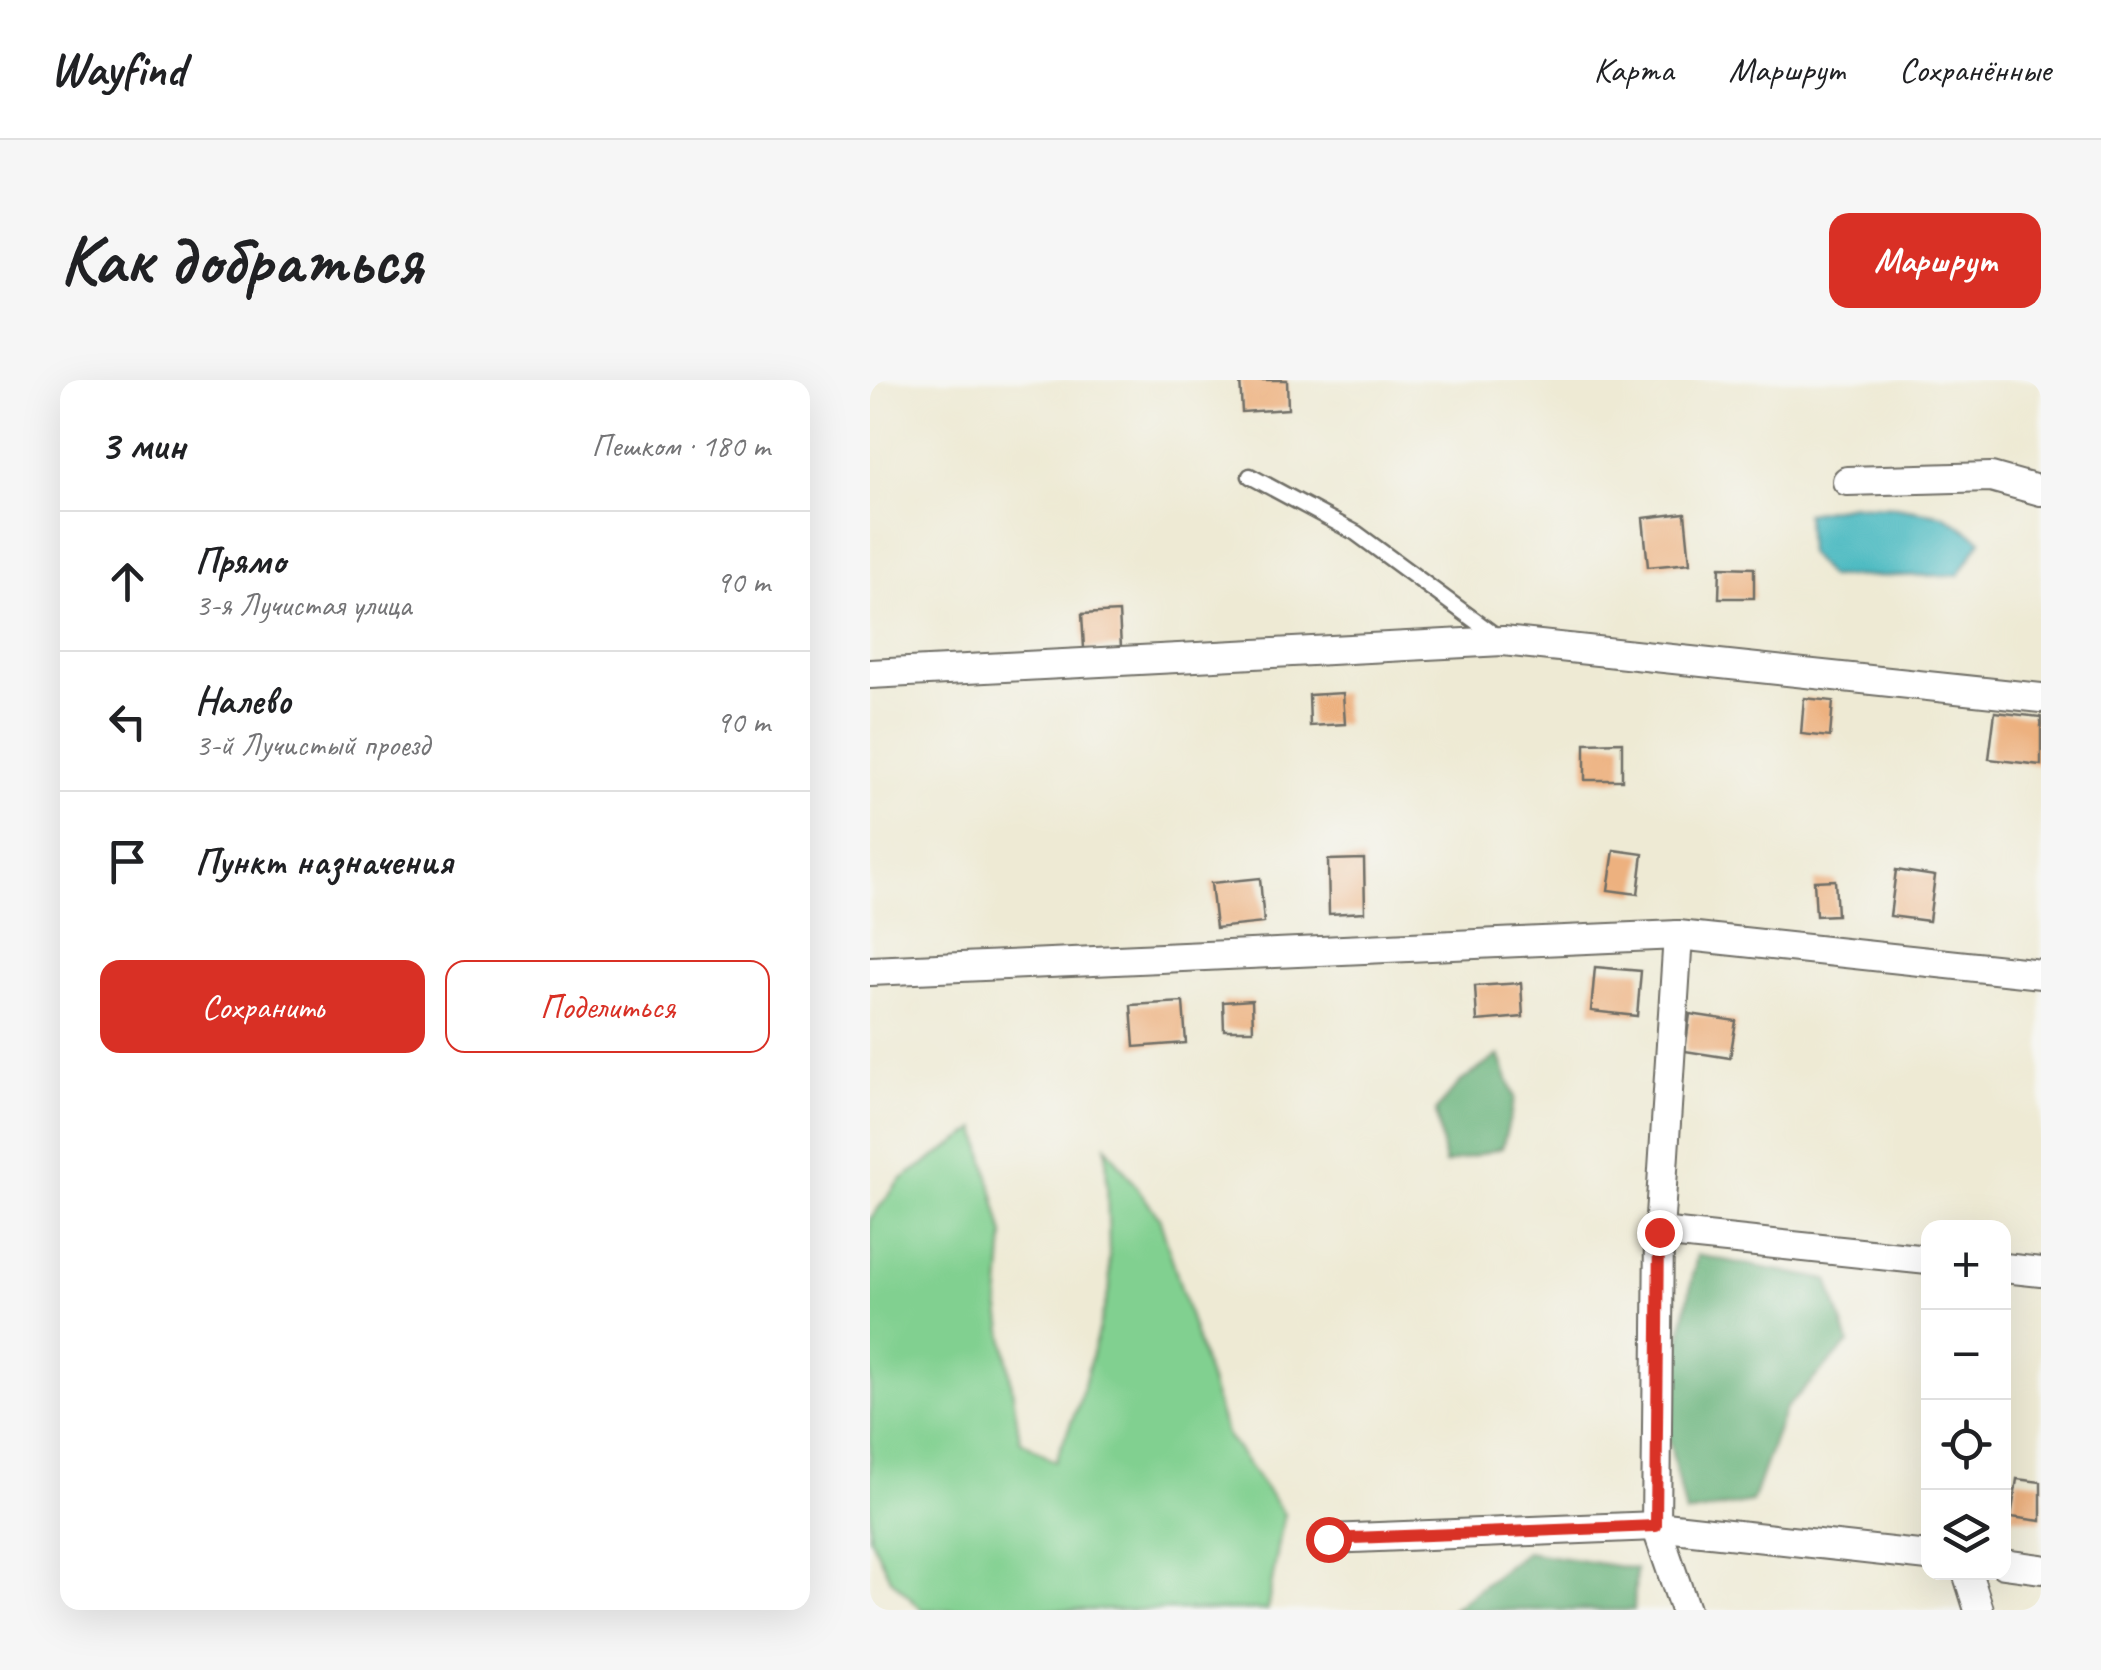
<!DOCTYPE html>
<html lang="ru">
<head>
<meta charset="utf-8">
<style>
  body { margin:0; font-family:Caveat,sans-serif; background:#f6f6f6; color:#202124 }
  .controls { position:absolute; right:30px; bottom:30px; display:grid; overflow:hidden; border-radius:20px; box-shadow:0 10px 40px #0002 }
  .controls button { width:90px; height:90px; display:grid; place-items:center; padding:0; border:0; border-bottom:2px solid #e0e0e0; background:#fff; color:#202124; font:50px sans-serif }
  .stop { position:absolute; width:30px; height:30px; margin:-22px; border:8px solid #d93025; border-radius:50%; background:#fff }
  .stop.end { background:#d93025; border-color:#fff; box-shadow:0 2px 10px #0008 }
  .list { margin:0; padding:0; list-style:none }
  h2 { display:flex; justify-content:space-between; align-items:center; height:130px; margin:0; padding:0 40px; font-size:42px }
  h2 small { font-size:32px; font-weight:400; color:#757577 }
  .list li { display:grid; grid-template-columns:65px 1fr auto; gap:30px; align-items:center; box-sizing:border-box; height:140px; padding:0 40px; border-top:2px solid #e0e0e0 }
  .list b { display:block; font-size:38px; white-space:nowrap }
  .list p { margin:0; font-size:32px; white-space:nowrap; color:#757577 }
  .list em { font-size:32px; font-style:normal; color:#757577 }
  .actions { display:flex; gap:20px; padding:30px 40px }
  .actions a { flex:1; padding:22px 0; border:2px solid #d93025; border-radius:20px; text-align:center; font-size:35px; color:#d93025 }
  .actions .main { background:#d93025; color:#fff }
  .icon { flex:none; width:55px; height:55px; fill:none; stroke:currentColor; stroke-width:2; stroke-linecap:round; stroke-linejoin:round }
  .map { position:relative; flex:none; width:1171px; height:1230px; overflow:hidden; border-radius:20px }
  header { display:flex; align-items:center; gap:60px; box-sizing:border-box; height:140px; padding:0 50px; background:#fff; border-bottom:2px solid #e0e0e0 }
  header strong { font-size:48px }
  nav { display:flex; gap:55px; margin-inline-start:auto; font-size:35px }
  .intro { display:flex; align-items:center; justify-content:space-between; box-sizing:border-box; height:240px; padding:0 60px }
  h1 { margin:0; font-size:70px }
  .button { padding:25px 45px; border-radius:20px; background:#d93025; color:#fff; font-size:35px; font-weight:700 }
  main { display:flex; gap:60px; padding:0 60px }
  aside { flex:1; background:#fff; border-radius:20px; box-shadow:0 10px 40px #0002 }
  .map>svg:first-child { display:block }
  .green { fill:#81d090; stroke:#567e5e; stroke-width:2.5 }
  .forest { fill:#68b27a; stroke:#4a6e52; stroke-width:2.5 }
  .water { fill:#4bbac1; stroke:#3b7276; stroke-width:2.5 }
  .building { fill:#edb17f }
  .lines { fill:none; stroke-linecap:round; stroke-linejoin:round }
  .lane-casing { stroke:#6f6e66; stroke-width:19 }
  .street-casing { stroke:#6f6e66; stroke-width:32 }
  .lane { stroke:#fff; stroke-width:14 }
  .street { stroke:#fff; stroke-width:28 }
  .route { stroke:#d93025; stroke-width:12 }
</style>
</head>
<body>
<header>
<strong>Wayfind</strong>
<nav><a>Карта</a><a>Маршрут</a><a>Сохранённые</a></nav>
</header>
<div class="intro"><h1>Как добраться</h1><a class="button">Маршрут</a></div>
<main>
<aside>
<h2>3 мин<small>Пешком · 180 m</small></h2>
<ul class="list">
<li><svg class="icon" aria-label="ahead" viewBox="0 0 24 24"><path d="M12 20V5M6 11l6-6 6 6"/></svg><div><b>Прямо</b><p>3-я Лучистая улица</p></div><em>90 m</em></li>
<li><svg class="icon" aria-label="left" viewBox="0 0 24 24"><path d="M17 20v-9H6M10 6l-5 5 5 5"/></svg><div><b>Налево</b><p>3-й Лучистый проезд</p></div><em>90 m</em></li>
<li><svg class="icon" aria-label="arrive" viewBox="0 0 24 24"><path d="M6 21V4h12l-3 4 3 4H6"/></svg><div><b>Пункт назначения</b></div></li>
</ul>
<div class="actions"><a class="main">Сохранить</a><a>Поделиться</a></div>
</aside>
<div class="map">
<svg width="1171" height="1230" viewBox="0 0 1171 1230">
  <rect width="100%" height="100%" fill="#f6f6f2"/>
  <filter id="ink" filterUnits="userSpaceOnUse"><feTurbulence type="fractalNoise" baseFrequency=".01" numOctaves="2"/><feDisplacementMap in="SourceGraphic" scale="20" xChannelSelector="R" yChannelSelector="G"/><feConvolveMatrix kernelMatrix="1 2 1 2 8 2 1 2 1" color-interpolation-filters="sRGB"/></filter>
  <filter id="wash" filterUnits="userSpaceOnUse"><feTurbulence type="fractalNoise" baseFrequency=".0048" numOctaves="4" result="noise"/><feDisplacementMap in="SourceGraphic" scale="40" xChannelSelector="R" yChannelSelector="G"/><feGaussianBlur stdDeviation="2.25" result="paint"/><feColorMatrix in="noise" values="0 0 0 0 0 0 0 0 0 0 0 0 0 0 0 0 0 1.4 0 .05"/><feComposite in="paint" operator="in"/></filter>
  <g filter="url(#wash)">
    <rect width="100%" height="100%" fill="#eeead4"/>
    <polygon class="green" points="107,749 134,855 129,924 150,1060 185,1082 209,1023 240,906 236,766 289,837 356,1054 414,1134 397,1230 52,1230 20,1198 0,1157 0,839 32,799"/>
    <g class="forest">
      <polygon points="629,675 645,718 632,768 575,784 566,731 589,703"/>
      <polygon points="827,875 958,900 979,963 915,1029 882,1122 816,1134 794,1038"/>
      <polygon points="656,1172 766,1189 764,1230 582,1230"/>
    </g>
    <polygon class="water" points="982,125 1026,127 1074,135 1111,160 1089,195 959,197 938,173 936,133"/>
    <g id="blocks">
      <g class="building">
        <polygon points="370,0 417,0 418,29 372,32"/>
        <polygon points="815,133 820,183 778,187 773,138"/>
        <polygon points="850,187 884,188 884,218 849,218"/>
        <polygon points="249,232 251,267 214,269 212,234"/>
        <polygon points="473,313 475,344 440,346 439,315"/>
        <polygon points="934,318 963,321 960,357 931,354"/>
        <polygon points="1125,332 1171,337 1171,385 1119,379"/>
        <polygon points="752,362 752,400 715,400 715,363"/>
        <polygon points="744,470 773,474 768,514 738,510"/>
        <polygon points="494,479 495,532 459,534 458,480"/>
        <polygon points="1026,490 1065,496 1059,541 1020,536"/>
        <polygon points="390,498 394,543 346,548 341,503"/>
        <polygon points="965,500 967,535 946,536 944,501"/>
        <polygon points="725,587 771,591 767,636 721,631"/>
        <polygon points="651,603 653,637 607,641 605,606"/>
        <polygon points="382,620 383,650 354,650 353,622"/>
        <polygon points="313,622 316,663 264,667 261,625"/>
        <polygon points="820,634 866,641 860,678 815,671"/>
        <polygon points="1147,1099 1171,1102 1171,1141 1141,1137"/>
      </g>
    </g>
  </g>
  <g filter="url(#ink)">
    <use href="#blocks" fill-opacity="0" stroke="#6f6e66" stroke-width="2.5"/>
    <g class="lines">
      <g class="lane-casing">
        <polyline id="lane" points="380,96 486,153 630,259"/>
      </g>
      <g class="street-casing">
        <g id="street">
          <polyline points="977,101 1121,97 1171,111"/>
          <polyline points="0,294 633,261 1171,318"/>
          <polyline points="808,555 789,852 786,1146 815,1230"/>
          <polyline points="0,591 808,555 1171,594"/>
          <polyline points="789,852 1058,880"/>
          <polyline points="1134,888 1171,892"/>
          <polyline points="458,1159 786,1146 1058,1176"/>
          <polyline points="1134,1184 1171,1189"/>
          <polyline points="1097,1192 1109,1230"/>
        </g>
      </g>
      <use href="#lane" class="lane"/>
      <use href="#street" class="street"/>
    </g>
  </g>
  <g class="lines" filter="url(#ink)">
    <polyline class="route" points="458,1159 786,1146 789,852"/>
  </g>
</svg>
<div class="controls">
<button>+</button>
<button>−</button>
<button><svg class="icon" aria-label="locate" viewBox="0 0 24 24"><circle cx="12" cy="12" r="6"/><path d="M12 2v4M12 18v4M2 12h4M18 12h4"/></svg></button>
<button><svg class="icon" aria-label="layers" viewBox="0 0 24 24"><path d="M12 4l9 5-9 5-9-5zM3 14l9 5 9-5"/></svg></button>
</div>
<div class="stop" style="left:458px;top:1159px"></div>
<div class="stop end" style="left:789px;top:852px"></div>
</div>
</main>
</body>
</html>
